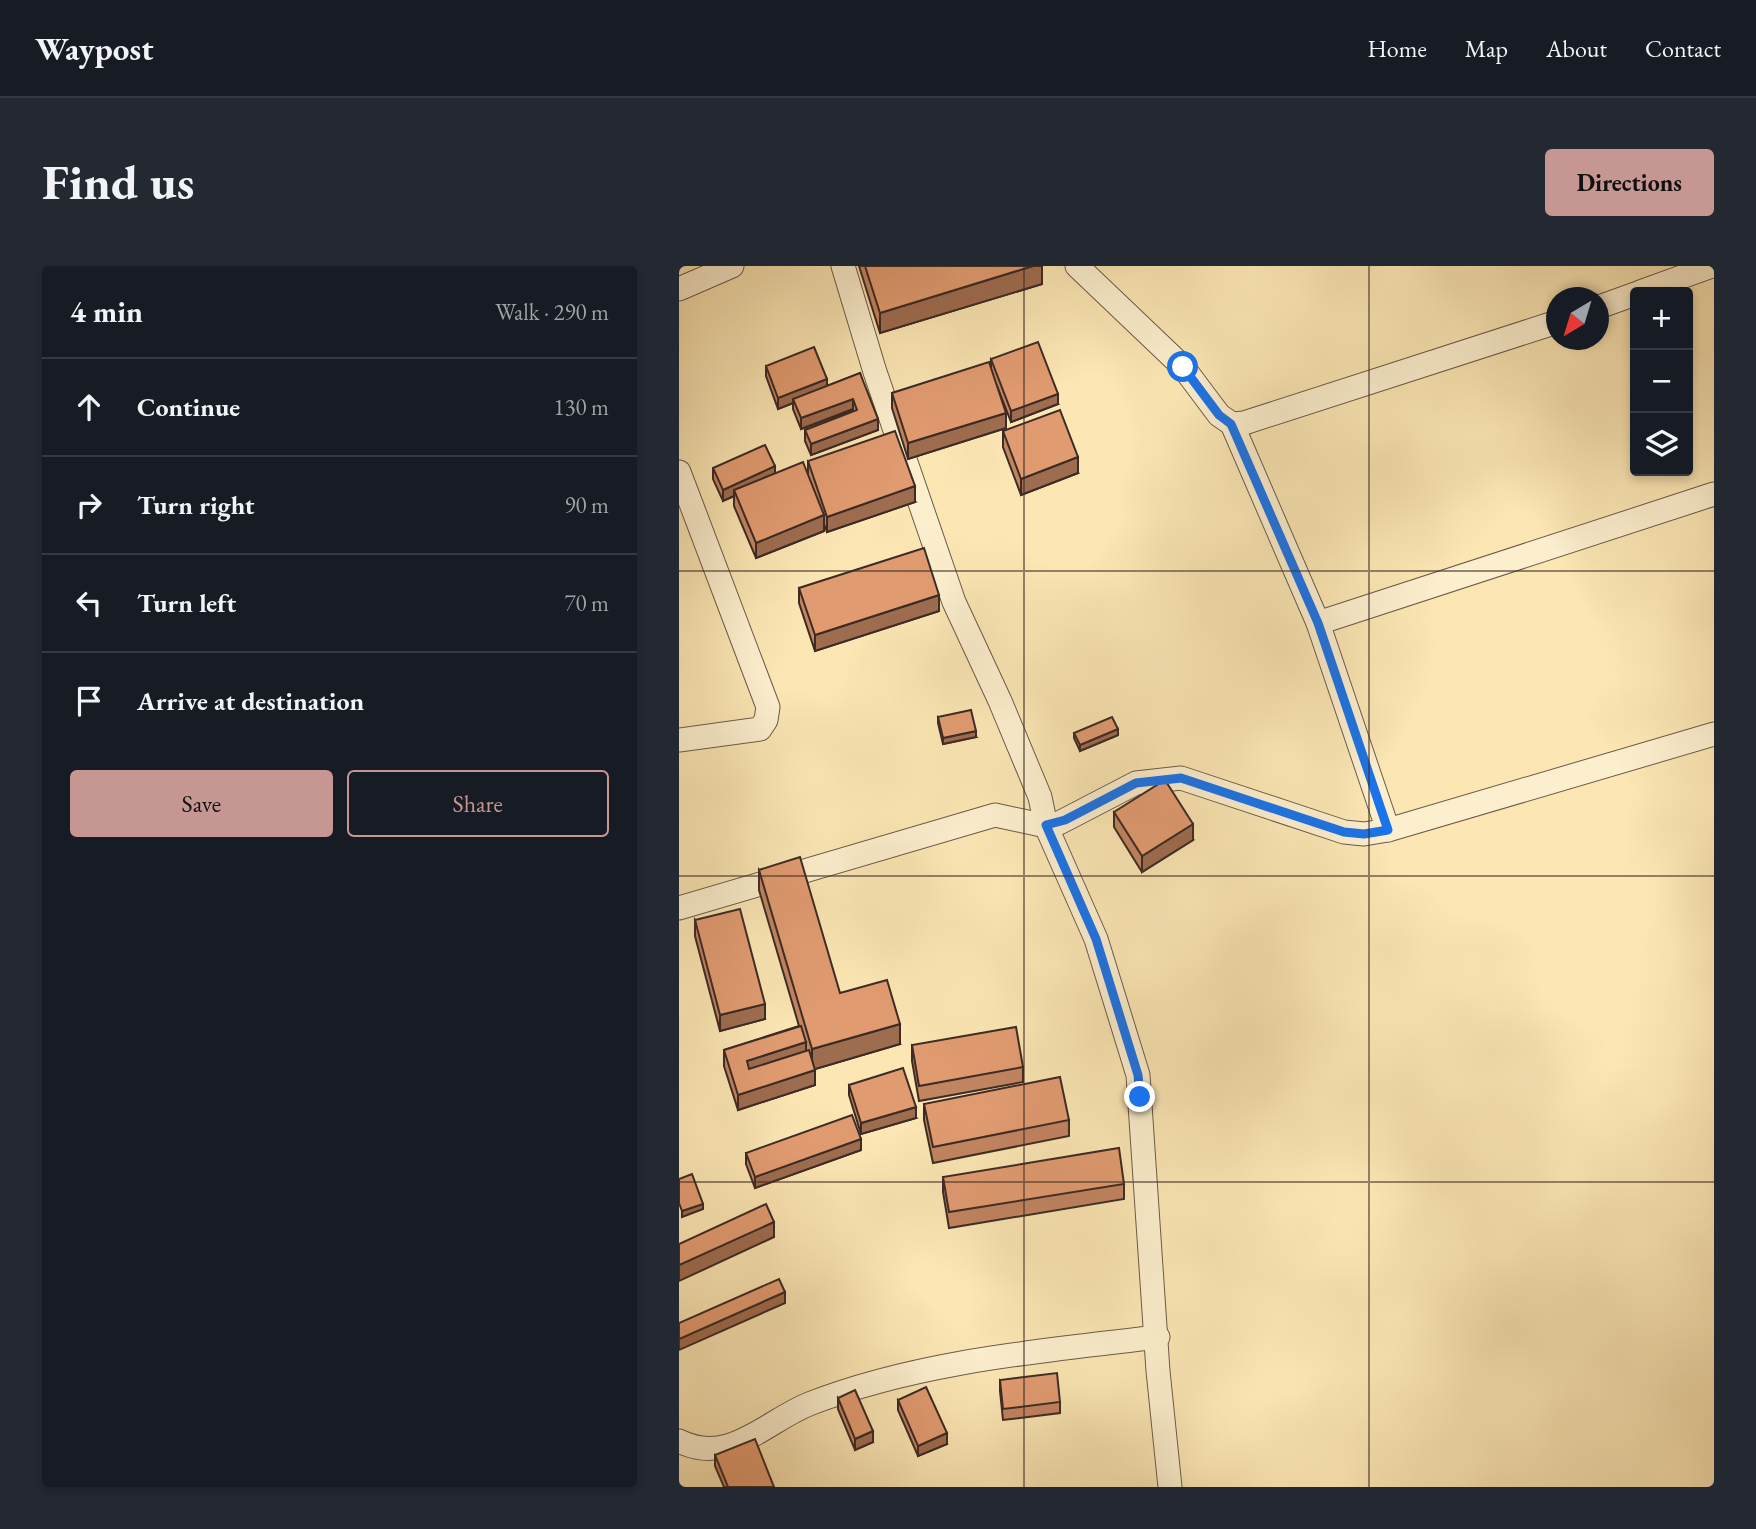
<!DOCTYPE html>
<html lang="en">
<head>
<meta charset="utf-8">
<style>
  body { margin:0; font-family:"EB Garamond",serif; background:#242831; color:#f1f3f6 }
  .controls { position:absolute; right:21px; top:21px; display:grid; overflow:hidden; border-radius:7px; box-shadow:0 4px 10px #0003 }
  .controls button { width:63px; height:63px; display:grid; place-items:center; padding:0; border:0; border-bottom:2px solid #363941; background:#171b24; color:#f1f3f6; font:35px sans-serif }
  .compass { position:absolute; left:867px; top:21px; width:63px; height:63px; border-radius:50%; background:#171b24; box-shadow:0 4px 10px #0003; rotate:218deg }
  .stop { position:absolute; width:21px; height:21px; margin:-16px; border:5px solid #1a73e8; border-radius:50%; background:#fff }
  .stop.end { background:#1a73e8; border-color:#fff; box-shadow:0 2px 7px #0008 }
  .list { margin:0; padding:0; list-style:none }
  h2 { display:flex; justify-content:space-between; align-items:center; height:91px; margin:0; padding:0 28px; font-size:30px }
  h2 small { font-size:23px; font-weight:400; color:#9ea1a6 }
  .list li { display:grid; grid-template-columns:46px 1fr auto; gap:21px; align-items:center; box-sizing:border-box; height:98px; padding:0 28px; border-top:2px solid #363941 }
  .list b { display:block; font-size:26px; white-space:nowrap }
  .list em { font-size:23px; font-style:normal; color:#9ea1a6 }
  .actions { display:flex; gap:14px; padding:21px 28px }
  .actions a { flex:1; padding:16px 0; border:2px solid #c59692; border-radius:7px; text-align:center; font-size:24px; color:#c59692 }
  .actions .main { background:#c59692; color:#111 }
  .icon { flex:none; width:38px; height:38px; fill:none; stroke:currentColor; stroke-width:2; stroke-linecap:round; stroke-linejoin:round }
  .map { position:relative; flex:none; width:1035px; height:1221px; overflow:hidden; border-radius:7px }
  header { display:flex; align-items:center; gap:42px; box-sizing:border-box; height:98px; padding:0 35px; background:#171b24; border-bottom:2px solid #363941 }
  header strong { font-size:33px }
  nav { display:flex; gap:38px; margin-inline-start:auto; font-size:24px }
  .intro { display:flex; align-items:center; justify-content:space-between; box-sizing:border-box; height:168px; padding:0 42px }
  h1 { margin:0; font-size:49px }
  .button { padding:18px 32px; border-radius:7px; background:#c59692; color:#111; font-size:24px; font-weight:700 }
  main { display:flex; gap:42px; padding:0 42px }
  aside { flex:1; background:#171b24; border-radius:7px; box-shadow:0 4px 10px #0003 }
  .map>svg:first-child { display:block }
  .lines { fill:none; stroke-linecap:round; stroke-linejoin:round }
  .minor-casing { stroke:#6c5a48; stroke-width:25 }
  .minor { stroke:#fcefce; stroke-width:23 }
  .wall { fill:#c28561; stroke:#3d2b24; stroke-width:2 }
  .shaded-wall { fill:#9e6c4f; stroke:#3d2b24; stroke-width:2 }
  .building { fill:#e19b71; stroke:#3d2b24; stroke-width:2 }
  .route { stroke:#1a73e8; stroke-width:9 }
  .grid { fill:none; stroke:#3d2b24; stroke-width:2; stroke-opacity:0.55 }
</style>
</head>
<body>
<header>
<strong>Waypost</strong>
<nav><a>Home</a><a>Map</a><a>About</a><a>Contact</a></nav>
</header>
<div class="intro"><h1>Find us</h1><a class="button">Directions</a></div>
<main>
<aside>
<h2>4 min<small>Walk · 290 m</small></h2>
<ul class="list">
<li><svg class="icon" aria-label="ahead" viewBox="0 0 24 24"><path d="M12 20V5M6 11l6-6 6 6"/></svg><div><b>Continue</b></div><em>130 m</em></li>
<li><svg class="icon" aria-label="right" viewBox="0 0 24 24"><path d="M7 20v-9h11M14 6l5 5-5 5"/></svg><div><b>Turn right</b></div><em>90 m</em></li>
<li><svg class="icon" aria-label="left" viewBox="0 0 24 24"><path d="M17 20v-9H6M10 6l-5 5 5 5"/></svg><div><b>Turn left</b></div><em>70 m</em></li>
<li><svg class="icon" aria-label="arrive" viewBox="0 0 24 24"><path d="M6 21V4h12l-3 4 3 4H6"/></svg><div><b>Arrive at destination</b></div></li>
</ul>
<div class="actions"><a class="main">Save</a><a>Share</a></div>
</aside>
<div class="map">
<svg width="1035" height="1221" viewBox="0 0 1035 1221">
  <rect width="100%" height="100%" fill="#fbe6b4"/>
  <filter id="stains"><feTurbulence type="fractalNoise" baseFrequency=".00286" numOctaves="4"/><feColorMatrix values="0 0 0 0 .2 0 0 0 0 .09 0 0 0 0 .02 0 0 0 .5 -.17"/></filter>
  <radialGradient id="worn" r=".72"><stop offset=".6" stop-color="#630" stop-opacity="0"/><stop offset="1" stop-color="#630" stop-opacity=".3"/></radialGradient>
  <g class="lines">
    <g class="minor-casing">
      <g id="minor">
        <polyline points="164,0 196,106 275,336 321,435 361,531 367,560 417,673 459,809 479,1105 491,1221"/>
        <polyline points="398,0 504,101 540,149 553,158 565,157 878,56"/>
        <polyline points="0,23 53,0"/>
        <polyline points="961,26 1033,0"/>
        <polyline points="920,41 956,28"/>
        <polyline points="553,158 639,357 709,564"/>
        <polyline points="0,206 89,441 87,454 81,463 0,474"/>
        <polyline points="639,357 1035,228"/>
        <polyline points="0,642 316,549 367,560 380,557 457,517 502,512 665,566 685,568 709,564 1035,468"/>
        <path d="M0 1175C50 1200 86 1156 130 1138 240 1095 363 1085 479 1071"/>
      </g>
    </g>
    <use href="#minor" class="minor"/>
  </g>
  <g class="wall">
    <polygon points="180,0 363,0 363,18 201,67"/>
    <polygon points="312,93 379,138 332,156 318,120 327,162 229,193 213,142 213,127 312,101"/>
    <polygon points="87,100 148,120 181,107 199,164 132,189 126,175 126,164 174,145 174,143 122,163 114,143 114,137 99,143 87,110"/>
    <polygon points="324,165 399,207 342,229 324,181"/>
    <polygon points="129,195 236,236 148,266 145,258 145,265 77,292 55,240 55,230 44,235 34,213 34,202 96,208 129,209"/>
    <polygon points="120,322 260,345 136,385 120,337"/>
    <polygon points="259,451 297,471 264,478 259,457"/>
    <polygon points="395,467 439,469 401,485 395,472"/>
    <polygon points="435,546 514,574 463,606 435,561"/>
    <polygon points="80,604 161,727 221,778 136,803 136,819 59,844 45,800 45,784 120,760 80,624"/>
    <polygon points="16,654 86,753 41,765 16,670"/>
    <polygon points="233,779 344,801 344,816 240,835 233,795"/>
    <polygon points="170,819 237,852 182,868 170,829"/>
    <polygon points="245,838 390,854 390,870 254,897 245,854"/>
    <polygon points="182,884 76,922 67,898 67,887"/>
    <polygon points="264,911 445,918 445,933 270,962 264,926"/>
    <polygon points="321,1114 381,1136 381,1147 324,1154 321,1125"/>
    <polygon points="159,1132 194,1176 176,1184 159,1143"/>
    <polygon points="219,1134 268,1178 239,1190 219,1144"/>
    <polygon points="36,1189 95,1221 45,1221 36,1200"/>
  </g>
  <g class="shaded-wall">
    <polygon points="354,0 363,0 363,18 201,67 201,47"/>
    <polygon points="148,113 148,124 114,133 114,137 99,143 99,132"/>
    <polygon points="379,128 379,138 332,156 332,145"/>
    <polygon points="174,133 174,143 122,163 122,152"/>
    <polygon points="327,147 327,162 229,193 229,177"/>
    <polygon points="199,153 199,164 132,189 132,178"/>
    <polygon points="399,191 399,207 342,229 342,213"/>
    <polygon points="96,200 96,211 55,224 55,230 44,235 44,224"/>
    <polygon points="236,220 236,236 148,266 148,251"/>
    <polygon points="145,249 145,265 77,292 77,277"/>
    <polygon points="260,329 260,345 136,385 136,369"/>
    <polygon points="439,463 439,469 401,485 401,479"/>
    <polygon points="297,465 297,471 264,478 264,472"/>
    <polygon points="514,558 514,574 463,606 463,590"/>
    <polygon points="86,738 86,753 41,765 41,749"/>
    <polygon points="221,758 221,778 133,804 133,783"/>
    <polygon points="127,776 127,792 68,811 68,795"/>
    <polygon points="136,804 136,819 59,844 59,829"/>
    <polygon points="237,841 237,852 182,868 182,857"/>
    <polygon points="182,873 182,884 76,922 76,911"/>
    <polygon points="24,938 24,943 3,951 3,945"/>
    <polygon points="95,956 95,971 0,1015 0,999"/>
    <polygon points="106,1026 106,1037 0,1084 0,1073"/>
    <polygon points="194,1165 194,1176 176,1184 176,1173"/>
    <polygon points="268,1167 268,1178 239,1190 239,1180"/>
  </g>
  <g class="building">
    <polygon points="186,0 354,0 201,47"/>
    <polygon points="359,76 379,128 332,145 312,93"/>
    <polygon points="135,81 148,113 99,132 87,100"/>
    <polygon points="310,96 327,147 229,177 213,127"/>
    <polygon points="181,107 199,153 132,178 126,164 178,144 174,133 122,152 114,133"/>
    <polygon points="381,144 399,191 342,213 324,165"/>
    <polygon points="216,165 236,220 148,251 129,195"/>
    <polygon points="86,179 96,200 44,224 34,202"/>
    <polygon points="124,196 145,249 77,277 55,224"/>
    <polygon points="245,282 260,329 136,369 120,322"/>
    <polygon points="292,444 297,465 264,472 259,451"/>
    <polygon points="433,451 439,463 401,479 395,467"/>
    <polygon points="486,514 514,558 463,590 435,546"/>
    <polygon points="121,591 161,727 208,714 221,758 133,783 80,604"/>
    <polygon points="61,643 86,738 41,749 16,654"/>
    <polygon points="122,760 127,776 68,795 70,803 130,784 136,804 59,829 45,784"/>
    <polygon points="337,761 344,801 240,820 233,779"/>
    <polygon points="224,802 237,841 182,857 170,819"/>
    <polygon points="381,811 390,854 254,881 245,838"/>
    <polygon points="173,849 182,873 76,911 67,887"/>
    <polygon points="440,882 445,918 270,946 264,911"/>
    <polygon points="13,908 24,938 3,945 0,937 0,913"/>
    <polygon points="87,938 95,956 0,999 0,978"/>
    <polygon points="100,1013 106,1026 0,1073 0,1057"/>
    <polygon points="378,1107 381,1136 324,1143 321,1114"/>
    <polygon points="247,1121 268,1167 239,1180 219,1134"/>
    <polygon points="176,1124 194,1165 176,1173 159,1132"/>
    <polygon points="76,1173 95,1221 49,1221 36,1189"/>
  </g>
  <g class="lines">
    <polyline class="route" points="461,831 459,809 417,673 367,559 386,554 457,517 502,512 665,566 685,568 709,564 639,357 552,158 540,149 504,101"/>
  </g>
  <path class="grid" d="M345 0V1221M690 0V1221M0 305H1035M0 610H1035M0 916H1035"/>
  <rect width="100%" height="100%" filter="url(#stains)"/>
  <rect width="100%" height="100%" fill="url(#worn)"/>
</svg>
<div class="controls">
<button>+</button>
<button>−</button>
<button><svg class="icon" aria-label="layers" viewBox="0 0 24 24"><path d="M12 4l9 5-9 5-9-5zM3 14l9 5 9-5"/></svg></button>
</div>
<svg class="compass" viewBox="-18 -18 36 36"><path d="M0-13l5 13h-10z" fill="#e53935"/><path d="M0 13l5-13h-10z" fill="#9ea1a6"/></svg>
<div class="stop" style="left:504px;top:101px"></div>
<div class="stop end" style="left:461px;top:831px"></div>
</div>
</main>
</body>
</html>
